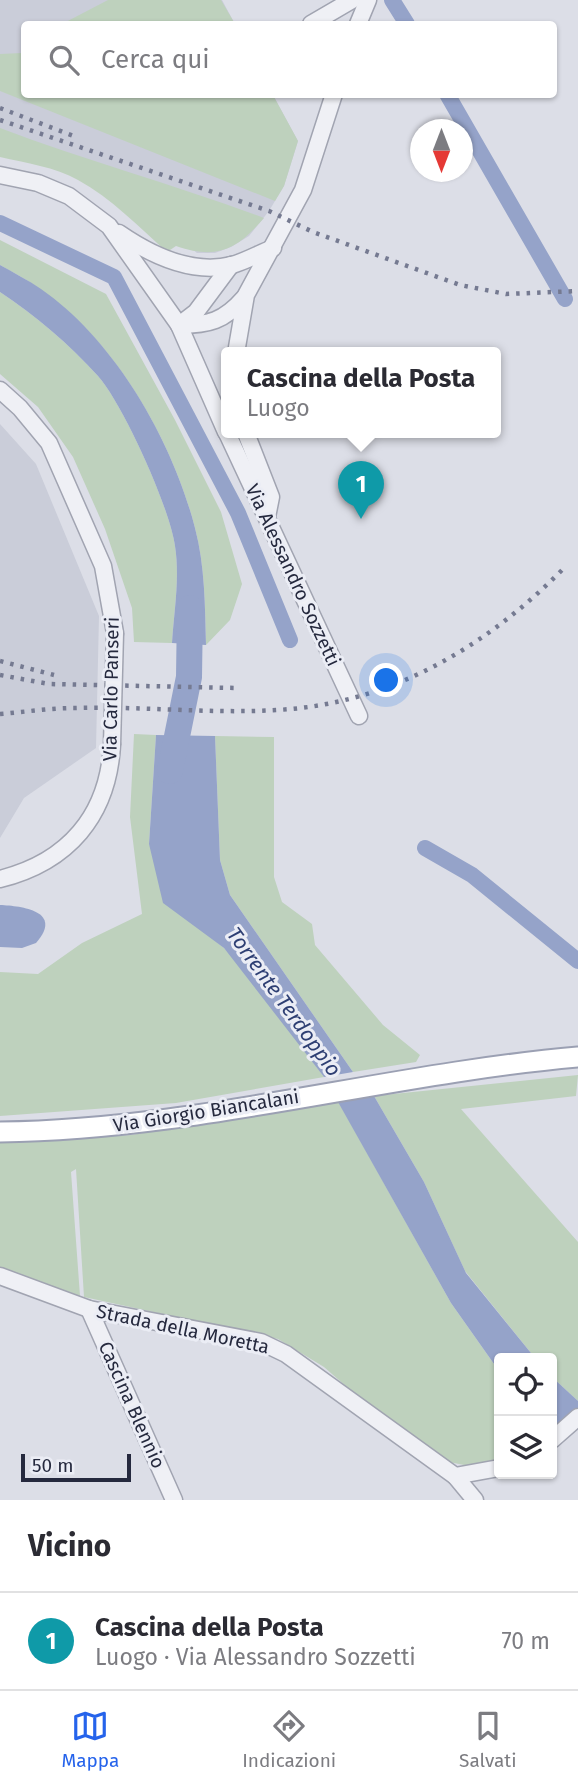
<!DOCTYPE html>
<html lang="it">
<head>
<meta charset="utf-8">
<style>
  body { margin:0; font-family:"Fira Sans",sans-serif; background:#f2f2f3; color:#2b2b33 }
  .controls { position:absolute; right:21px; bottom:21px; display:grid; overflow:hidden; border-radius:7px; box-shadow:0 2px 5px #0004 }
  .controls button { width:63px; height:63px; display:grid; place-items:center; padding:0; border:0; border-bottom:2px solid #e1e1e2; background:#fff; color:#2b2b33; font:35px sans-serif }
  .compass { position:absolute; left:410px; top:119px; width:63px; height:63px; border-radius:50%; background:#fff; box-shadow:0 2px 5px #0004; rotate:180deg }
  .scale { position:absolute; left:21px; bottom:18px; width:110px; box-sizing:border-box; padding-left:7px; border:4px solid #25293e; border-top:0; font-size:19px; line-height:24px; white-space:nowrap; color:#25293e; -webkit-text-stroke:5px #ebedf5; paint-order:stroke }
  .you { position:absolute; left:387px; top:681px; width:24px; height:24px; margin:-18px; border:5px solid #fff; border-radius:50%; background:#1a73e8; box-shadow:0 0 0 10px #1a73e833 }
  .badge { display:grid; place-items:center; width:46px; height:46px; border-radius:50%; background:#2563eb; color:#fff; font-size:23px; font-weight:700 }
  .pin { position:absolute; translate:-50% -58px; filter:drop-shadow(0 2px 4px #0008) }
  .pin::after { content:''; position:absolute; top:37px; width:24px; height:21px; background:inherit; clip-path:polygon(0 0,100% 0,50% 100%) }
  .popup { position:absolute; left:221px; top:347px; width:280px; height:91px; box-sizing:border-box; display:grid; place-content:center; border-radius:7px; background:#fff; filter:drop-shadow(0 2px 5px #0005); font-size:23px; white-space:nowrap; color:#7c7c81 }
  .popup b { font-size:26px; color:#2b2b33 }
  .popup::after { content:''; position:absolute; left:50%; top:100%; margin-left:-14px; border:14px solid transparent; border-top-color:#fff }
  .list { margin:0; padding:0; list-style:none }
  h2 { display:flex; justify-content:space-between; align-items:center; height:91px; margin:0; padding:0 28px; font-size:30px }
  h2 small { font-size:23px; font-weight:400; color:#7c7c81 }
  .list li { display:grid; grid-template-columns:46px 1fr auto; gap:21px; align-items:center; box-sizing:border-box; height:98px; padding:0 28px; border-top:2px solid #e1e1e2 }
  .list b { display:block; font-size:26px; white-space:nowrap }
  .list p { margin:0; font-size:23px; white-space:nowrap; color:#7c7c81 }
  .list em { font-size:23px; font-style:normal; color:#7c7c81 }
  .icon { flex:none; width:38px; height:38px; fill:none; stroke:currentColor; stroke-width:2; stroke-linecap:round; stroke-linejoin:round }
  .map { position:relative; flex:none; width:578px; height:1500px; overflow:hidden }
  .search { position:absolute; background:#fff; box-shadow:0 2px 5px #0004; left:21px; right:21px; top:21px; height:77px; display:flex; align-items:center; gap:18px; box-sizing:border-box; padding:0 24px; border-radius:7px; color:#7c7c81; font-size:26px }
  .sheet { height:189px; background:#fff }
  nav { display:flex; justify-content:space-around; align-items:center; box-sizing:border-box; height:98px; border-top:2px solid #e1e1e2; background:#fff; font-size:19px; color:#7c7c81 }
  nav a { display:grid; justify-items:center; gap:4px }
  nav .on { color:#2563eb }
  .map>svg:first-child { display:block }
  .built { fill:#cacdd9 }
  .green { fill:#bed1bd }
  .water { fill:#95a3c9 }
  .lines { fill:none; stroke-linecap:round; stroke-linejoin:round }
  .canal { stroke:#95a3c9; stroke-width:16 }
  .river { stroke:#95a3c9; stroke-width:26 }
  .minor-casing { stroke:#a1a4b1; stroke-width:19 }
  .major-casing { stroke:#9ba0b3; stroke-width:23 }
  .minor { stroke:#eff0f5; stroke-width:16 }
  .major { stroke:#fff; stroke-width:19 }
  .rail { stroke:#757a91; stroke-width:4.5; stroke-dasharray:3.5 7; stroke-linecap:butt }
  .minor-bridge-casing { stroke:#a1a4b1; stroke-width:19; stroke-linecap:butt }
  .minor-bridge { stroke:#eff0f5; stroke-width:16 }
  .labels { text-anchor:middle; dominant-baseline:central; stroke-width:6; stroke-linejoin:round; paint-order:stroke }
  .street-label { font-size:19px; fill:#25293e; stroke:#ebedf5 }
  .water-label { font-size:21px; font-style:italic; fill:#2e3f73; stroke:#ebedf5 }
</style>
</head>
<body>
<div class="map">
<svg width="578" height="1500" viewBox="0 0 578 1500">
  <rect width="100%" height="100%" fill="#dcdee7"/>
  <g class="built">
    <polygon points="0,0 222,0 235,24 24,24 24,94 273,95 298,141 284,186 269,211 249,236 231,247 215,253 197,253 125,195 0,146"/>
    <polygon points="0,424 36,464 99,616 96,748 24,798 0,838"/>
  </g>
  <g class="green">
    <polygon points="108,0 221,0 235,24 62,24"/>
    <polygon points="22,53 24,94 273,95 298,141 284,186 275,201 0,91 0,54"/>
    <path d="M0 128C87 161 176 185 264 218 237 250 217 260 176 246L167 252C139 227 111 198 78 180 55 167 26 163 0 157Z"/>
    <path d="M0 240 106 294 175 420 221 512 242 584 230 620 206 645C205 606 205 566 195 528 173 442 116 341 41 290 28 280 14 273 0 265Z"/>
    <path d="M0 292C35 315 70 345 98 376 123 404 170 508 175 546 180 578 174 611 172 643L134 642 132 608 105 529 73 457 38 407 0 374Z"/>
    <polygon points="134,734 156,735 149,844 198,927 224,948 249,976 324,1077 176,1103 0,1116 0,972 38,974 82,943 142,914 130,817"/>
    <polygon points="215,736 274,737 274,877 282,902 312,924 315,945 383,1025 420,1055 416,1062 353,1072 230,895 220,860"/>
    <polygon points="578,1075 576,1096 461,1109 578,1242 578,1401 552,1377 552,1358 535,1358 465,1271 424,1182 374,1096"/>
    <polygon points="338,1101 451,1303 499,1371 499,1461 474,1467 449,1462 380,1416 324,1367 278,1339 84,1297 76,1169 71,1172 80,1296 0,1267 0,1142 131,1135"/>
  </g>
  <g class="water">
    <path d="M0 265C14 273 28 280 41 289 116 341 173 442 195 528 205 566 205 606 206 645L172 643C174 611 180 578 175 546 170 508 123 404 98 376 70 345 35 315 0 292Z"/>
    <polygon points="156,735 215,736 220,860 230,895 353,1072 324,1077 224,948 163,903 149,844"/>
    <path d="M0 905C22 906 64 911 36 943L22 948 0 947Z"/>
    <polygon points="374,1096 424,1182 466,1273 535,1358 499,1358 499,1371 451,1303 338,1102"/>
    <polygon points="552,1377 578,1401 578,1408 554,1428 552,1425"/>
  </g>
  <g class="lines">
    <g class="canal">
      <polyline points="392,0 407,24"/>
      <polyline points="447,94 565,299"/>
      <polyline points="0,223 114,277 238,513 290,640"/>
      <polyline points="425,848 472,875 578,961"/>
    </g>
    <polyline class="river" points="170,771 189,677 190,608"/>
    <g class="minor-casing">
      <g id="minor">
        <polyline points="311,24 352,0"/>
        <polyline points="358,24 368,0"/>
        <polyline points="0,175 38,183 69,196 109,226 179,325 226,432"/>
        <path d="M119 233C151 255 192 275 232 265 246 261 260 253 273 248"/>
        <polyline points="179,325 196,312 231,265"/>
        <path d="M179 325C209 325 224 321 244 298"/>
        <polyline points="236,353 246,295 303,190 334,94"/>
        <polyline points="0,390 20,408 49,443 103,566 115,633"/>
        <polyline points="227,433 359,716"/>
        <polyline points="246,433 271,497 267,517"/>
        <path d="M0 879C68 862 108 816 112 745"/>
        <polyline points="0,1276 89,1309 261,1342 286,1354 455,1476 499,1468"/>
        <polyline points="89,1309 174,1500"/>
        <polyline points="552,1440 578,1417"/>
        <polyline points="455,1476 475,1500"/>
      </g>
    </g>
    <g class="major-casing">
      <path id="major" d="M0 1132C195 1130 384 1074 578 1057"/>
    </g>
    <use href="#minor" class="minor"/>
    <use href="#major" class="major"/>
    <g class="rail">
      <polyline points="0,108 76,137"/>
      <polyline points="0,120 269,211 313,232 460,285 506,294 578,291"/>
      <polyline points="0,661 54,675"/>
      <polyline points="0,675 49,684 237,688"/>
      <path d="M0 714C25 712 50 708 74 708 142 706 210 714 277 710 391 704 488 646 566 566"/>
    </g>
    <g class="minor-bridge-casing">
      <polyline id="minor-bridge" points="112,745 115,633"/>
    </g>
    <use href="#minor-bridge" class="minor-bridge"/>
  </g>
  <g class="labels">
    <g class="street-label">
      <text transform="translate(293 575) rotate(65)">Via Alessandro Sozzetti</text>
      <text transform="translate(111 689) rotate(-89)">Via Carlo Panseri</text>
      <text transform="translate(206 1111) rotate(-9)">Via Giorgio Biancalani</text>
      <text transform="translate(183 1329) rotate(12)">Strada della Moretta</text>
      <text transform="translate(132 1405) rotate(66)">Cascina Blennio</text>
    </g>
    <g class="water-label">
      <text transform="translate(284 1002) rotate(54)">Torrente Terdoppio</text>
    </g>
  </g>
</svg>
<div class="controls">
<button><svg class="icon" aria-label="locate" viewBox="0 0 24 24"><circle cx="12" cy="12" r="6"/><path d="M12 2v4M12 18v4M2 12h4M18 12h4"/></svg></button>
<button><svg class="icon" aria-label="layers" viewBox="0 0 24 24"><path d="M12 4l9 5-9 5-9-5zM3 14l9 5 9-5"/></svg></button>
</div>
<svg class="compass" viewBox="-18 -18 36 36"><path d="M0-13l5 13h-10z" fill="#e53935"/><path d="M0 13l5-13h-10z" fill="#7c7c81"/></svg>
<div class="scale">50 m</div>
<div class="you"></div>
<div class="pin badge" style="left:361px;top:519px;background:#0f9aa8">1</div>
<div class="popup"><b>Cascina della Posta</b>Luogo</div>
<div class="search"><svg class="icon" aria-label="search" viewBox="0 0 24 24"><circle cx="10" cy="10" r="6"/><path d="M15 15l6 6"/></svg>Cerca qui</div>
</div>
<section class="sheet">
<h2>Vicino<small></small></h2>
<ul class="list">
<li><span class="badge" style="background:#0f9aa8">1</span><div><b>Cascina della Posta</b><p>Luogo · Via Alessandro Sozzetti</p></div><em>70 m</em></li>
</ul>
</section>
<nav>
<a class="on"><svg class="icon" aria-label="map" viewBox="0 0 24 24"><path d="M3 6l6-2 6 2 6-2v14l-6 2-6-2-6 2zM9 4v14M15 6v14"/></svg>Mappa</a>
<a><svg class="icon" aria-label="directions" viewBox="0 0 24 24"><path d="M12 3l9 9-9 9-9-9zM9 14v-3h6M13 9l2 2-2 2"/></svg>Indicazioni</a>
<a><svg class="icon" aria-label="saved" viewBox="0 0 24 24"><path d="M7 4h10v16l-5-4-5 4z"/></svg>Salvati</a>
</nav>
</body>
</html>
